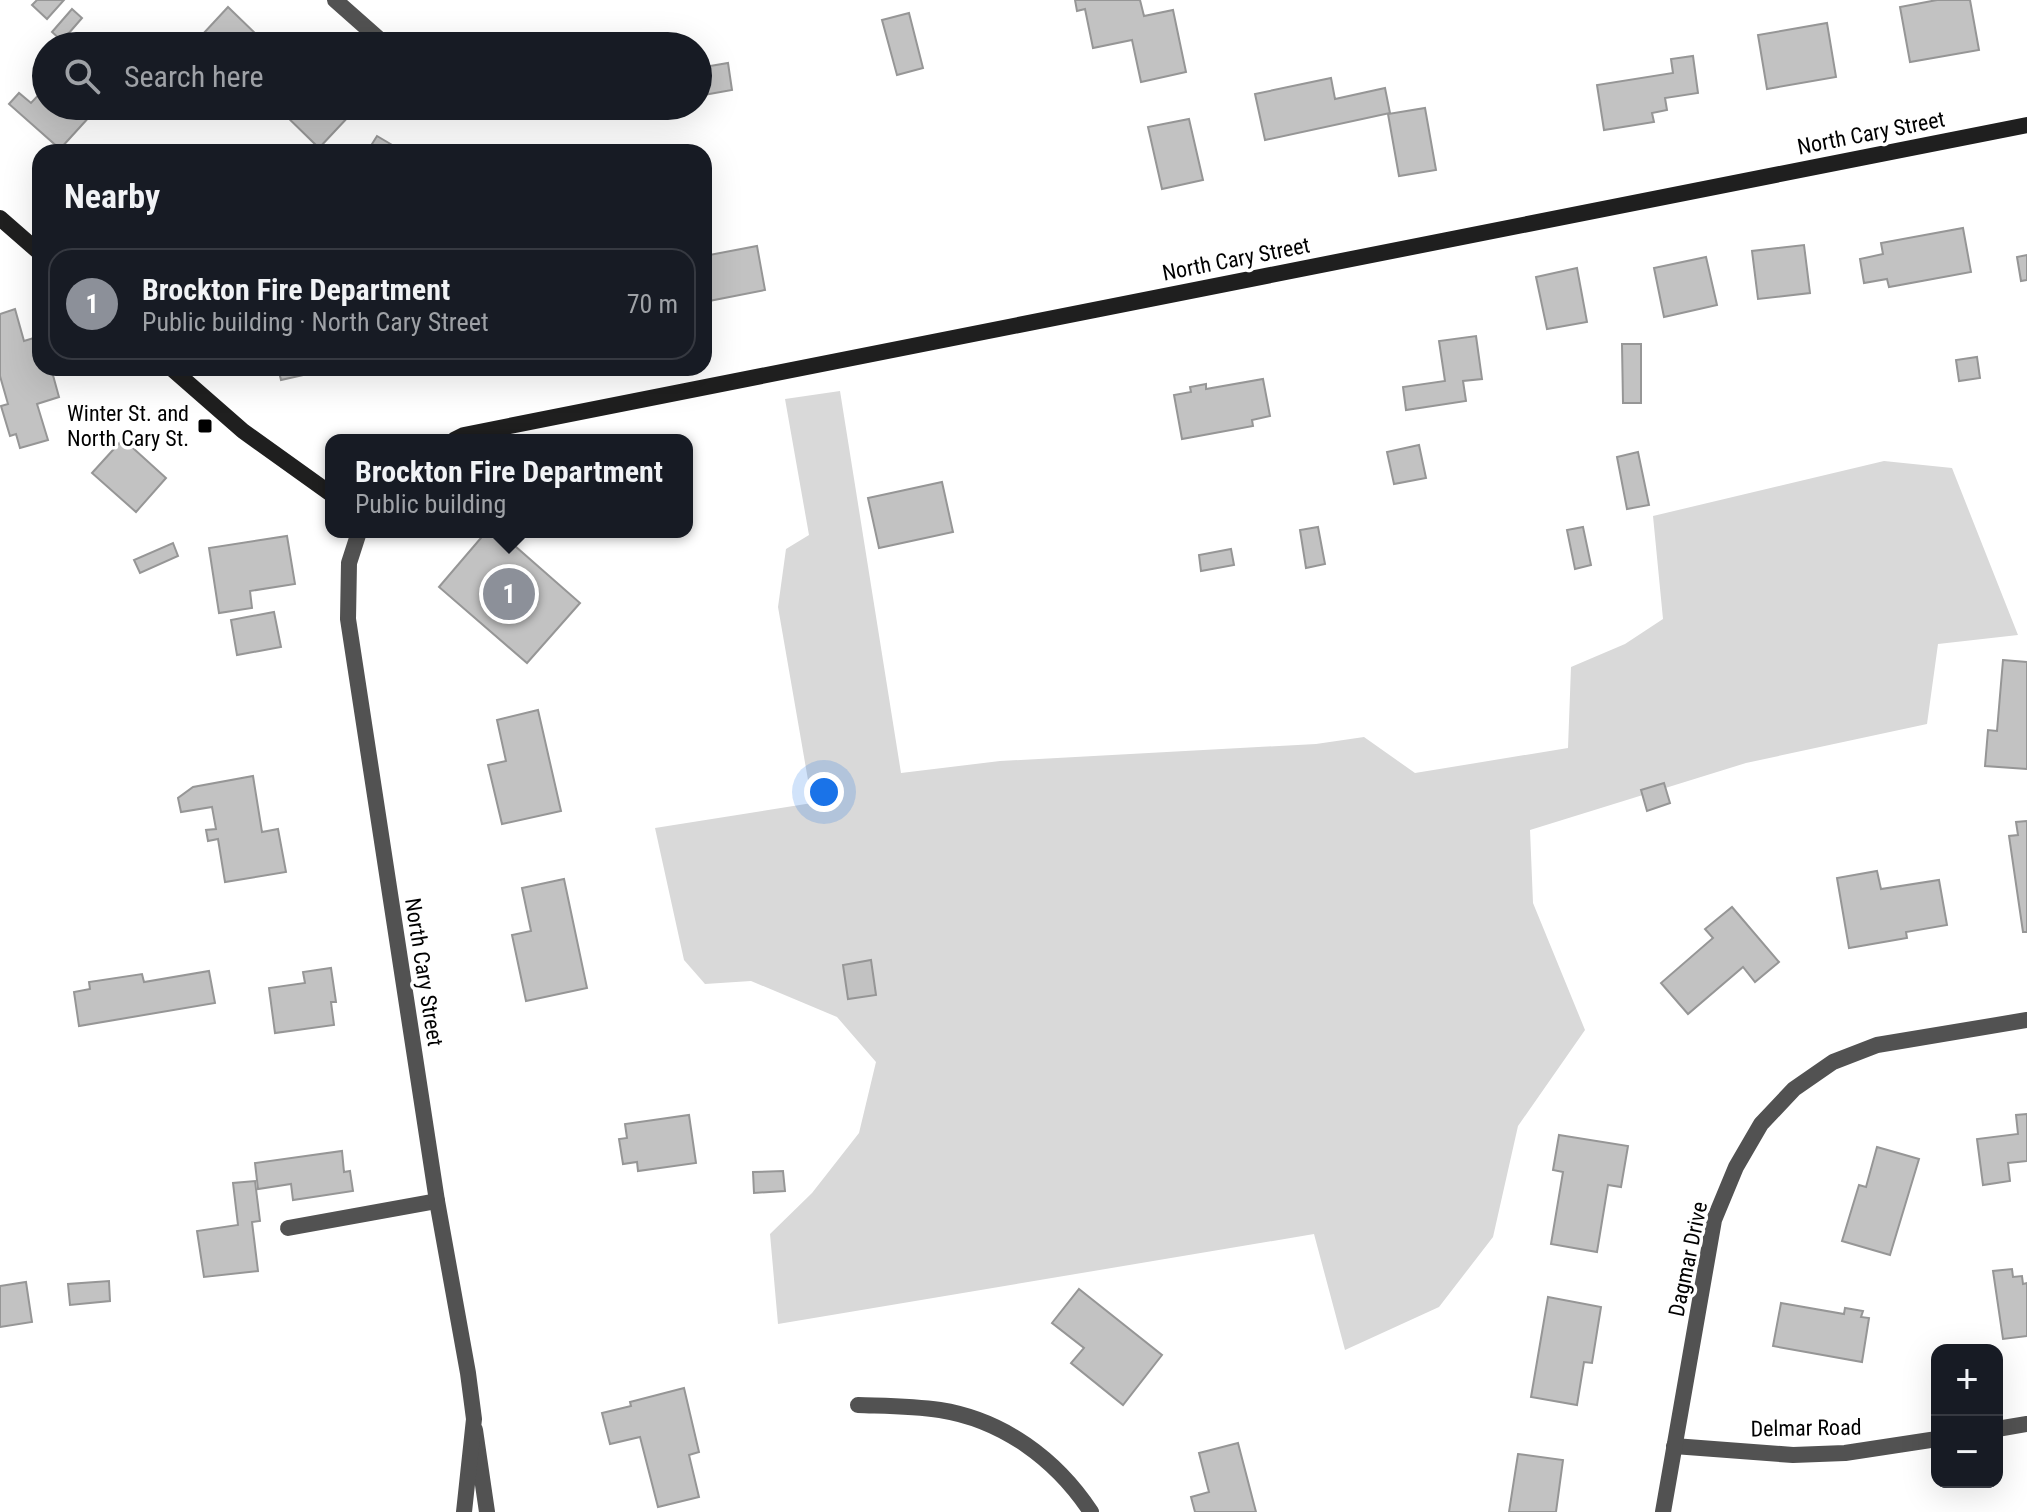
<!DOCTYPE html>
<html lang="en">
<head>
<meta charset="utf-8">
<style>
  body { margin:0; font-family:"Roboto Condensed",sans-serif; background:#242831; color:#f1f3f6 }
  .controls { position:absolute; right:24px; bottom:24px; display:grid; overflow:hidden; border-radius:16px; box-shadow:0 8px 32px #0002 }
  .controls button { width:72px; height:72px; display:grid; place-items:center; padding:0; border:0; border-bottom:2px solid #363941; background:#171b24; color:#f1f3f6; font:40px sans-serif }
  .you { position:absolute; left:824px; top:792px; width:28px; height:28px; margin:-20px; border:6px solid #fff; border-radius:50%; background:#1a73e8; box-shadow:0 0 0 12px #1a73e833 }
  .badge { display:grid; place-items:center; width:52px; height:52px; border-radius:50%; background:#8c9099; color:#fff; font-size:26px; font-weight:700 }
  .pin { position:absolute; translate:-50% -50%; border:4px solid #fff; box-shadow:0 2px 8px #0006 }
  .popup { position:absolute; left:325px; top:434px; width:368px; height:104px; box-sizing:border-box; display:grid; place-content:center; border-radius:16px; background:#171b24; filter:drop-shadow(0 2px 6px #0005); font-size:26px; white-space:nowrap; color:#9ea1a6 }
  .popup b { font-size:30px; color:#f1f3f6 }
  .popup::after { content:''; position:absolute; left:50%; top:100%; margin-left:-16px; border:16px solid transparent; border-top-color:#171b24 }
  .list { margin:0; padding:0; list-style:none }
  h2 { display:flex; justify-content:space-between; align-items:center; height:104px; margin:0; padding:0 32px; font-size:34px }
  h2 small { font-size:26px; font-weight:400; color:#9ea1a6 }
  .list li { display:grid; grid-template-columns:52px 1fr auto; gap:24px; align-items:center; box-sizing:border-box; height:112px; margin:0 16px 16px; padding:0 16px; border:2px solid #363941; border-radius:24px }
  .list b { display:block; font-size:30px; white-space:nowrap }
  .list p { margin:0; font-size:26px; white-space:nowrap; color:#9ea1a6 }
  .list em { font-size:26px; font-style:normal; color:#9ea1a6 }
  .icon { flex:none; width:44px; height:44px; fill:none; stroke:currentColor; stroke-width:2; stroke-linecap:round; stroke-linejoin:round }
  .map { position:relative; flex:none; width:2027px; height:1512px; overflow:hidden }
  .search { position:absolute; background:#171b24; box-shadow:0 8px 32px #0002; left:32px; top:32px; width:680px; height:88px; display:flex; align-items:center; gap:20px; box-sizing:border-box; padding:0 28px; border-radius:44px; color:#9ea1a6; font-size:30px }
  .panel { position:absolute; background:#171b24; box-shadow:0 8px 32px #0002; left:32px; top:144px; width:680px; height:232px; border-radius:24px }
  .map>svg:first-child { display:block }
  .green { fill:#d9d9d9 }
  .building { fill:#c2c2c2; stroke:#969696; stroke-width:2 }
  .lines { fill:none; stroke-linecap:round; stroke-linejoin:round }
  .service { stroke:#525252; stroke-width:16 }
  .minor { stroke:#525252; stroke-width:16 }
  .tertiary { stroke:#525252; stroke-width:16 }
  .secondary { stroke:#1f1f1f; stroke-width:16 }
  .poi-dot { fill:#000; stroke:#fff; stroke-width:3 }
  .labels { text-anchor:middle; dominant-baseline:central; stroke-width:7; stroke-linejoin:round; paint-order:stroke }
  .street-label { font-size:22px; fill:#000; stroke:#fff }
  .poi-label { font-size:22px; fill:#000; stroke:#fff; text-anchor:end }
</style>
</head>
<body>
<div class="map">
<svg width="2027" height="1512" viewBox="0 0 2027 1512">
  <rect width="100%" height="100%" fill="#fff"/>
  <polygon class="green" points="840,391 901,773 1000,761 1316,744 1364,737 1415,773 1568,748 1571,667 1625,644 1663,619 1653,516 1884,461 1952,468 2018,635 1938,644 1927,724 1746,763 1530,830 1533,903 1585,1030 1518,1126 1493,1237 1439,1307 1345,1350 1314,1234 778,1324 770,1234 812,1193 859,1133 876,1062 837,1017 751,981 705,984 684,960 655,828 812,803 778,607 786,549 809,535 785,399"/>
  <g class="building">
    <polygon points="37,0 64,0 47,19 32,5"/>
    <polygon points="1075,0 1140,0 1144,16 1173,10 1186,72 1141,82 1132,40 1093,48 1085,9 1077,11"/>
    <polygon points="1937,0 1970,0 1979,50 1910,62 1900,7"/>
    <polygon points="228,7 261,39 254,46 213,46 202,35"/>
    <polygon points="72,9 82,18 62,41 52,32"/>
    <polygon points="909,13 923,68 897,75 882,20"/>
    <polygon points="1827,23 1836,77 1767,89 1758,35"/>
    <polygon points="1693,56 1698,93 1665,98 1667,110 1652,113 1654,122 1604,130 1597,85 1673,73 1671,59"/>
    <polygon points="728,63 732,90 698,96 698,68"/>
    <polygon points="1331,78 1335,99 1385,88 1390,113 1265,140 1255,94"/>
    <polygon points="46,87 46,106 81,106 91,115 60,149 9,104 19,93 31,103"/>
    <polygon points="285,106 340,106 350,115 319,148 281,111"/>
    <polygon points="1425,108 1436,170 1399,176 1388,114"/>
    <polygon points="1189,119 1203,180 1162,189 1148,127"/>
    <polygon points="377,136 404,152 367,152"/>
    <polygon points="1963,228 1971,272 1889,287 1887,279 1864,283 1860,259 1883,254 1881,243"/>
    <polygon points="1804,245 1810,293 1758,299 1752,251"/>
    <polygon points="757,246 765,290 709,301 704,256"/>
    <polygon points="2027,255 2027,280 2021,281 2017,257"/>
    <polygon points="1706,257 1717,305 1664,317 1654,268"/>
    <polygon points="1577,268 1587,322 1547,329 1536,277"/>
    <polygon points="15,309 24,341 40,336 40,368 51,368 59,397 37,404 48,440 20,448 16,434 10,436 1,406 8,404 0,376 0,314"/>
    <polygon points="1476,336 1482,379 1463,381 1466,401 1406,410 1403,387 1445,381 1439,341"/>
    <polygon points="1622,344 1641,344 1641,403 1623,403"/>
    <polygon points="1977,357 1980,378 1959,381 1956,360"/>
    <polygon points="278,368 320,368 321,371 281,380"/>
    <polygon points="1263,379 1270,416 1252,420 1253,426 1182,439 1174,395 1191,392 1190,387 1206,384 1206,389"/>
    <polygon points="123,439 166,478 136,512 92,473"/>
    <polygon points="1419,445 1426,478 1394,484 1387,452"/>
    <polygon points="1638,452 1649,505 1627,509 1617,457"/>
    <polygon points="942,482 953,532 879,548 868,498"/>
    <polygon points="1318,527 1325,564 1306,568 1300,530"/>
    <polygon points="1583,527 1591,565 1575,569 1567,530"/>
    <polygon points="486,532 499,532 580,603 527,663 439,587"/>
    <polygon points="287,536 295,584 250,591 252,608 219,613 209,548"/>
    <polygon points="173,543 178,556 140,573 134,560"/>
    <polygon points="1231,549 1234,565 1201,571 1199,555"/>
    <polygon points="274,612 281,647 237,655 231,620"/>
    <polygon points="2003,660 2027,662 2027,769 1985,766 1988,730 1997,731"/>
    <polygon points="538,710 561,811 502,824 488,765 506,761 497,720"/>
    <polygon points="253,776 262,832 278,829 286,872 225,882 218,839 208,841 206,830 216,829 212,807 181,812 178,798 193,787"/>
    <polygon points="1664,783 1670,803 1647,811 1641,790"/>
    <polygon points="2027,821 2027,932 2023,932 2009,836 2018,835 2016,822"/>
    <polygon points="1877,871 1881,889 1939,880 1947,925 1906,932 1907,938 1849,948 1837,878"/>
    <polygon points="564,879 587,988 526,1001 512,935 531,931 522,888"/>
    <polygon points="1732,907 1779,962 1755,982 1743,967 1688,1014 1661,983 1713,938 1705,929"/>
    <polygon points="871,960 876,995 848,999 843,965"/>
    <polygon points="331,968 336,1002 331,1002 334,1025 275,1033 269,988 305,983 303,972"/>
    <polygon points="209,971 215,1003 79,1026 74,992 90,989 89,982 142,974 144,982"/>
    <polygon points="2027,1114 2027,1161 2008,1163 2010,1181 1983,1185 1977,1139 2018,1134 2016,1115"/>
    <polygon points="689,1115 696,1163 638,1171 637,1162 623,1164 619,1139 627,1138 625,1124"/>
    <polygon points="1559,1135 1628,1146 1621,1187 1608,1185 1597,1252 1551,1244 1563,1172 1553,1170"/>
    <polygon points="1877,1147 1919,1159 1890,1255 1842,1241 1859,1185 1866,1187"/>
    <polygon points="342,1151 344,1172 350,1171 353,1191 293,1200 291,1184 258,1189 255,1163"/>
    <polygon points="783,1171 785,1191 754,1193 753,1172"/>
    <polygon points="255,1181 260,1221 252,1222 258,1271 204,1277 197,1231 238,1225 233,1183"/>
    <polygon points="2012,1269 2013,1277 2022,1276 2023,1284 2027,1283 2027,1336 2003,1339 1993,1271"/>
    <polygon points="109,1281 110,1301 70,1305 68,1284"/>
    <polygon points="26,1282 32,1322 0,1327 0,1286"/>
    <polygon points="1079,1289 1162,1355 1123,1405 1071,1363 1084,1348 1052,1323"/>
    <polygon points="1548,1297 1601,1307 1592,1363 1584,1362 1577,1405 1531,1397"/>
    <polygon points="1781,1303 1844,1314 1845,1308 1863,1311 1861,1317 1869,1318 1862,1362 1773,1346"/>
    <polygon points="684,1388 699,1452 689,1455 699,1497 658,1507 640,1437 610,1444 602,1413 631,1406 630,1402"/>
    <polygon points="1238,1443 1256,1512 1195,1512 1191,1497 1209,1492 1199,1453"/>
    <polygon points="1518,1454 1563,1460 1556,1512 1509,1512"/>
  </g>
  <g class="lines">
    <polyline class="service" points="288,1228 437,1201"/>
    <g class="minor">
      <polyline points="335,0 387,46"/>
      <path d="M858 1405C885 1406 913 1406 940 1410 1003 1420 1056 1459 1091 1512"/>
      <polyline points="1997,1429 2027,1424"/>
      <polyline points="475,1430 487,1512"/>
      <polyline points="1674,1446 1793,1455 1845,1453 1937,1439"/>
      <polyline points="1663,1512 1714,1220 1736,1167 1761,1124 1794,1089 1833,1062 1877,1045 2027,1020"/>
    </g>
    <polyline class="tertiary" points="359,532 349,563 348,619 437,1201 468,1373 474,1419 464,1512"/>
    <g class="secondary">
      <polyline points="0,218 40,253"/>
      <polyline points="171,368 243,431 331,494"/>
      <polyline points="454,440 464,435 2027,125"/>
    </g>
  </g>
  <rect class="poi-dot" x="197" y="418" width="16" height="16" rx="4"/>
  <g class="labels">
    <g class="street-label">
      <text transform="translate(1871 133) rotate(-11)">North Cary Street</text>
      <text transform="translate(1236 259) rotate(-11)">North Cary Street</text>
      <text transform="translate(424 972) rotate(81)">North Cary Street</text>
      <text transform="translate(1688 1259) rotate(-78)">Dagmar Drive</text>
      <text transform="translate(1806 1428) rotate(-1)">Delmar Road</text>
    </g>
    <g class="poi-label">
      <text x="189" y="413">Winter St. and<tspan x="189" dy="25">North Cary St.</tspan></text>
    </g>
  </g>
</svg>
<div class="controls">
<button>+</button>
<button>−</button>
</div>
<div class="you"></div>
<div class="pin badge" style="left:509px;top:594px">1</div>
<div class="popup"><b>Brockton Fire Department</b>Public building</div>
<div class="search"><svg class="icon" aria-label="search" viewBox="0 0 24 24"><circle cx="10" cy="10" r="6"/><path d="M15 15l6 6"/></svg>Search here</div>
<section class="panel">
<h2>Nearby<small></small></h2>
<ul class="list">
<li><span class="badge">1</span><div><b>Brockton Fire Department</b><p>Public building · North Cary Street</p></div><em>70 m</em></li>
</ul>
</section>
</div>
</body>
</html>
